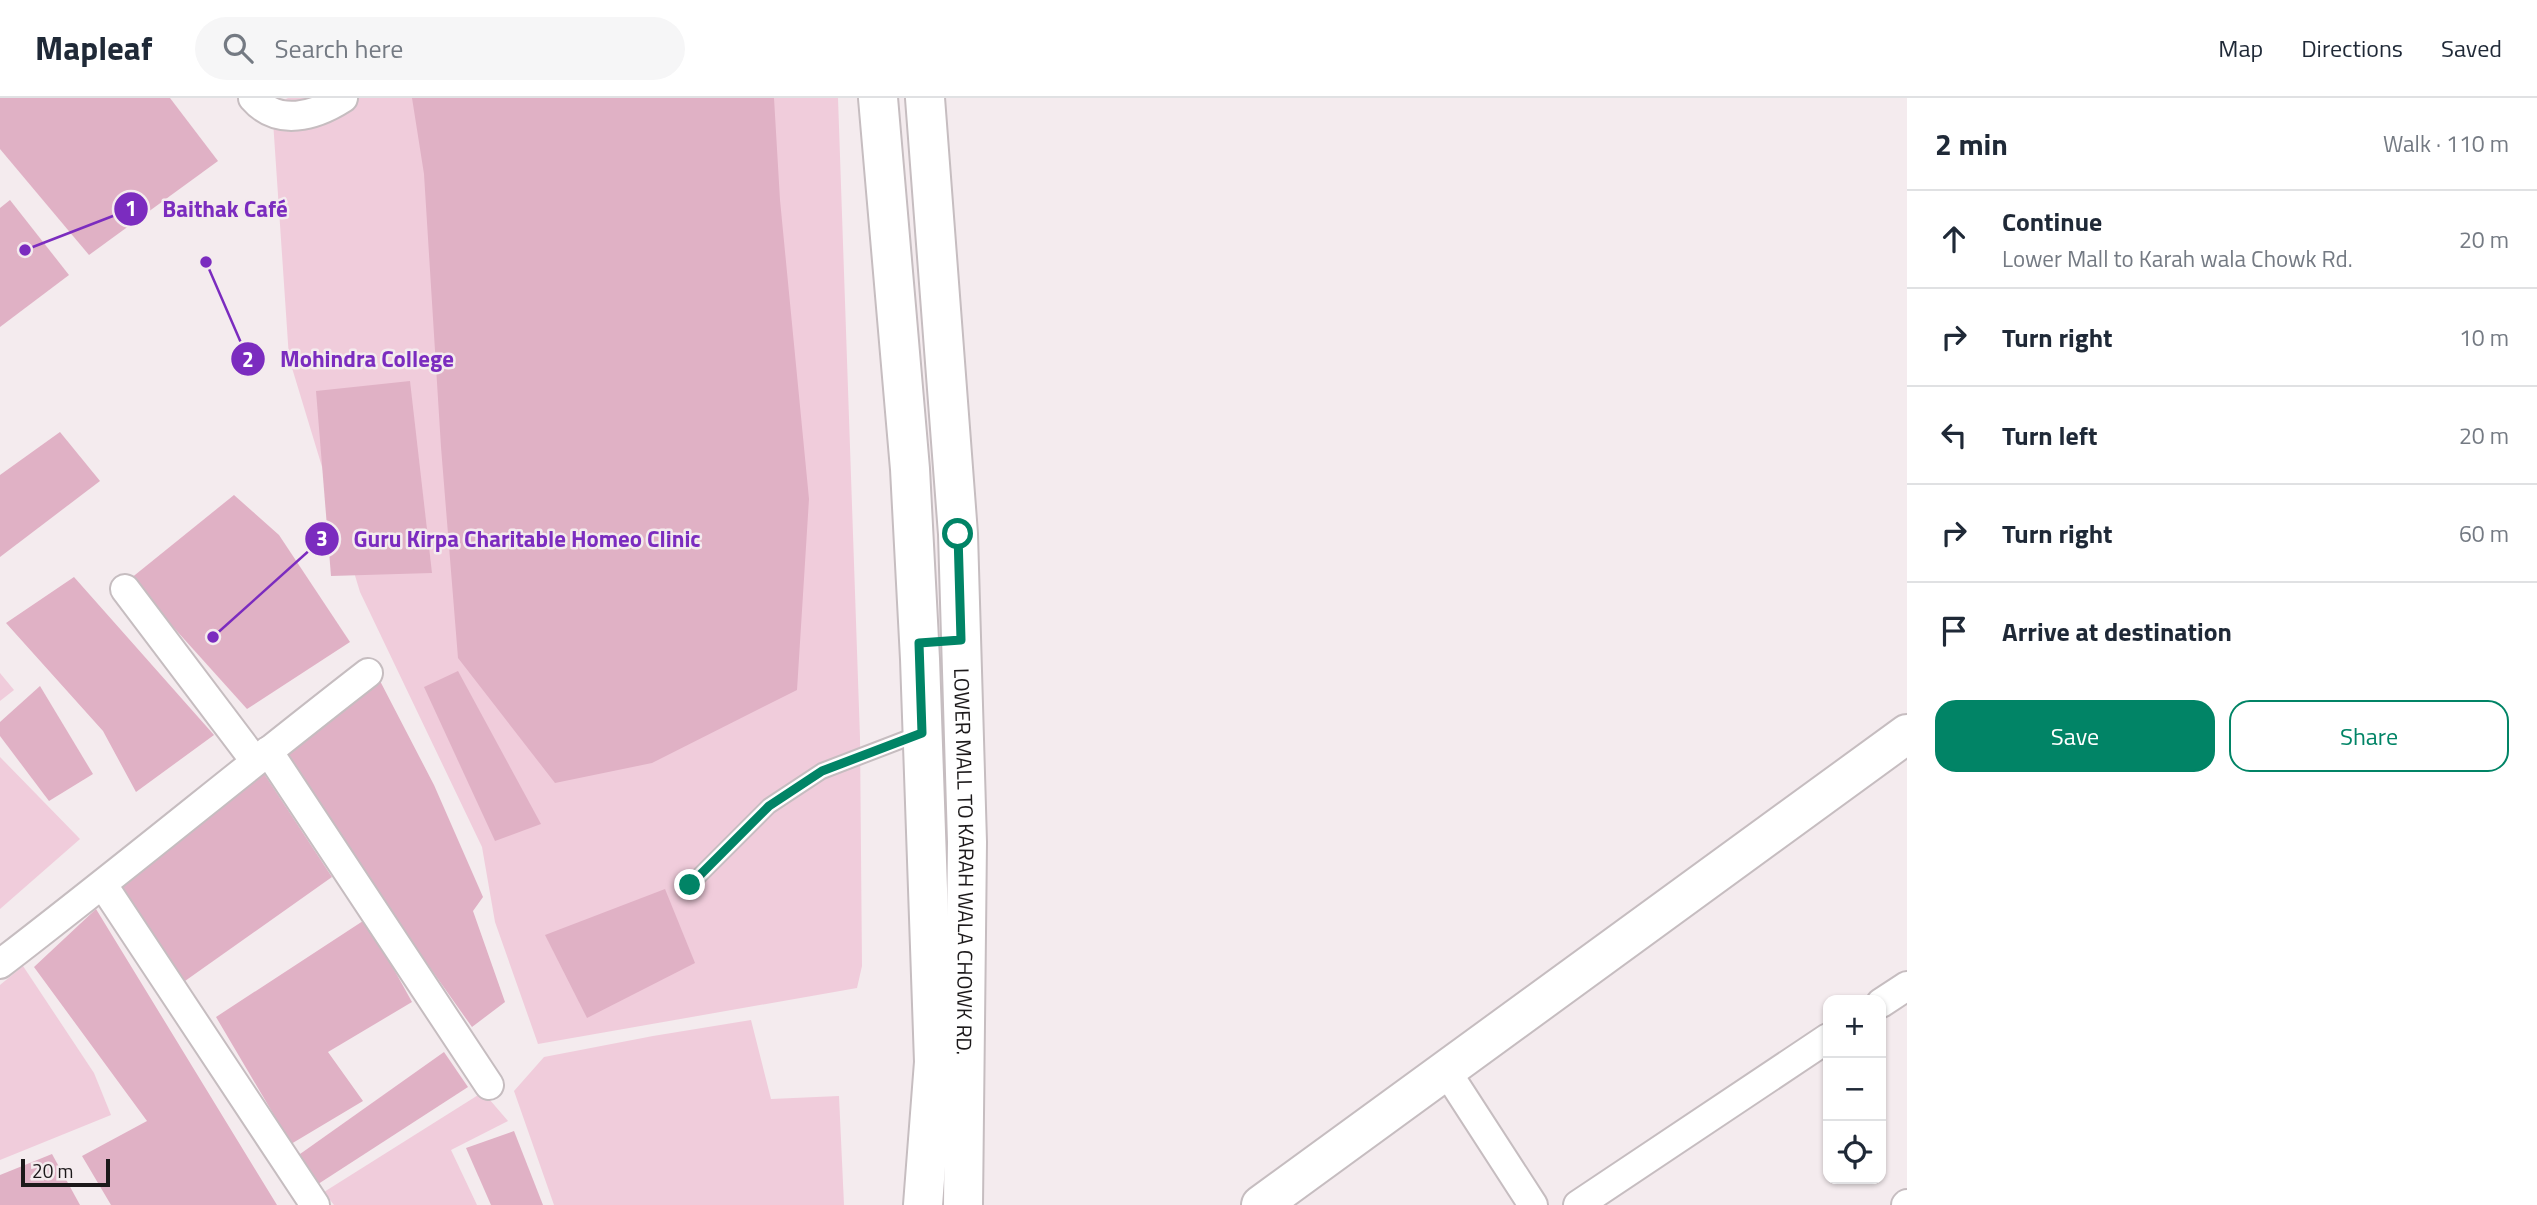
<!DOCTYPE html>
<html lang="en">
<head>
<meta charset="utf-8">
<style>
  body { margin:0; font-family:"Titillium Web",sans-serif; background:#f6f6f7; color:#1f2937 }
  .controls { position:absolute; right:21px; bottom:21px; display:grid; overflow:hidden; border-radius:14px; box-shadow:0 2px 5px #0004 }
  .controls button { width:63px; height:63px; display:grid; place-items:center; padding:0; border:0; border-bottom:2px solid #e0e1e3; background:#fff; color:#1f2937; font:35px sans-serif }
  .scale { position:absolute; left:21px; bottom:18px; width:89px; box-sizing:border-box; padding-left:7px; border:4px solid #1c191a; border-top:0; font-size:19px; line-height:24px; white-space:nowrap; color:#1c191a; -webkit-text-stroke:5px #f4ebee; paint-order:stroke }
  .stop { position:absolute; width:21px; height:21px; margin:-16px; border:5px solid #018466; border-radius:50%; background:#fff }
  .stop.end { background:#018466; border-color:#fff; box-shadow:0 2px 7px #0008 }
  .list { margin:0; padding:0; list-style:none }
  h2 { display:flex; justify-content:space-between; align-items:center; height:91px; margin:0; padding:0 28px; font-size:30px }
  h2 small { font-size:23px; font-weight:400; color:#747a83 }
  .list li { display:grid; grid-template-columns:46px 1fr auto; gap:21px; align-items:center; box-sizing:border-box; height:98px; padding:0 28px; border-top:2px solid #e0e1e3 }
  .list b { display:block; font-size:26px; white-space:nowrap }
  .list p { margin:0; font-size:23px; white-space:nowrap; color:#747a83 }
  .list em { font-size:23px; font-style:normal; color:#747a83 }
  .actions { display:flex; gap:14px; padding:21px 28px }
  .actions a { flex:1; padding:16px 0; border:2px solid #018466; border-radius:21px; text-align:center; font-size:24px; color:#018466 }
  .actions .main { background:#018466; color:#fff }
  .icon { flex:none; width:38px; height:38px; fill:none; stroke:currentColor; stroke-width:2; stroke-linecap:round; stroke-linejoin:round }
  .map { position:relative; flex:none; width:1907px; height:1107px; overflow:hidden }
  header { display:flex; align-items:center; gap:42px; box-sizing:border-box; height:98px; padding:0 35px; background:#fff; border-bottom:2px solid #e0e1e3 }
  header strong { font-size:33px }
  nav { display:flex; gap:38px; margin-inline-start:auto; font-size:24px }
  .search { width:490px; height:63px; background:#f6f6f7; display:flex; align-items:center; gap:18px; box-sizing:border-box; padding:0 24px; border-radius:38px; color:#747a83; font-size:26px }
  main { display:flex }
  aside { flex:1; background:#fff }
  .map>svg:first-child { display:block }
  .grass { fill:#f0ccdb }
  .building { fill:#e0b1c5 }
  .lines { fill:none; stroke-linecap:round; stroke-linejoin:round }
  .service-casing { stroke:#c6bdc0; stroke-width:18 }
  .minor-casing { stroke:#c6bdc0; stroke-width:32 }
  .secondary-casing { stroke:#c6bdc0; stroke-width:42 }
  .service { stroke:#fff; stroke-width:14 }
  .minor { stroke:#fff; stroke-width:28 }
  .secondary { stroke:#fff; stroke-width:38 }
  .route { stroke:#018466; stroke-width:9 }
  .labels { text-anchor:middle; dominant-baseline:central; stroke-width:5; stroke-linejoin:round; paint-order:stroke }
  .street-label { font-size:21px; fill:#1c191a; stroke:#f4ebee }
  .leader { fill:none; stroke:#7b2cbf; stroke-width:2.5 }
  .callout-dot { fill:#7b2cbf; stroke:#f4ebee; stroke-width:2.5 }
  .mark-label { font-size:21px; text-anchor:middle; font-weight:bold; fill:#fff }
  .callout-label { font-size:23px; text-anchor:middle; font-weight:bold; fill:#7b2cbf; stroke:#f4ebee; stroke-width:5; stroke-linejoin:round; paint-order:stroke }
</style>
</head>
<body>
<header>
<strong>Mapleaf</strong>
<div class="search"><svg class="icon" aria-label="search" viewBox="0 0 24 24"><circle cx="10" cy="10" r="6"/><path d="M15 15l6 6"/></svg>Search here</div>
<nav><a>Map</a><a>Directions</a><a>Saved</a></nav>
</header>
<main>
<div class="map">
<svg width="1907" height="1107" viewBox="0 0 1907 1107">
  <rect width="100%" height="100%" fill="#f4ebee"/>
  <g class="grass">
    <polygon points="288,0 838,0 860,640 862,868 857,890 538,946 495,824 482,749 360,494 289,260 272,8"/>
    <polygon points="0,575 14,592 0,603"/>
    <polygon points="0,659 80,741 0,811"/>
    <polygon points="23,868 94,975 111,1017 0,1062 0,887"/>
    <polygon points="751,922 771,1001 839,998 844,1107 554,1107 514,993 544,959 653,938"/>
    <polygon points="483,994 508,1023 451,1052 477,1107 334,1107 324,1094"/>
  </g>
  <g class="building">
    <polygon points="0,0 170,0 218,63 89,157 0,51"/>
    <polygon points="412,0 774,0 780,102 809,401 797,592 652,665 555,685 458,560 441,349 424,76"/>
    <polygon points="10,102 69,177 0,229 0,110"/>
    <polygon points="410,283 432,475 331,478 316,293"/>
    <polygon points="60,334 100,383 0,459 0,377"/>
    <polygon points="234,397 279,437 350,544 247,611 130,481"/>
    <polygon points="74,479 214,637 136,694 103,633 6,525"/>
    <polygon points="458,573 541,726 495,743 424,589"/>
    <polygon points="379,581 434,687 483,799 473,813 505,904 472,929 282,661"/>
    <polygon points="40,588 93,676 49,703 0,638 0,624"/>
    <polygon points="259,668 332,779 185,883 120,786"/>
    <polygon points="665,791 695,865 587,920 545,837"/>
    <polygon points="96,811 277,1107 111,1107 82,1058 147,1023 34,869"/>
    <polygon points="366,821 412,904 328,954 363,1003 291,1046 216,919"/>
    <polygon points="444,954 468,989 312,1090 293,1061"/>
    <polygon points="514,1033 543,1107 491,1107 466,1050"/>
    <polygon points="52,1056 80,1107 0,1107 0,1077"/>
  </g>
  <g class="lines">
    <g class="service-casing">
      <polyline id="service" points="690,787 769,708 822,673 921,635"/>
    </g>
    <g class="minor-casing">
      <g id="minor">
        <path d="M253 0C278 29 315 18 343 0"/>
        <polyline points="125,491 255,663"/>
        <polyline points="268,653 489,987"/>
        <polyline points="103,787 315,1107"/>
        <path d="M0 866C124 771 244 671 368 575"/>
        <polyline points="1881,905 1907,888"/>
        <polyline points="1445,971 1533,1107"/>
        <polyline points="1578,1107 1828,940"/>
        <polyline points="1906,1107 1907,1106"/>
      </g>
    </g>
    <g class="secondary-casing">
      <g id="secondary">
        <polyline points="878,0 910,371 920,561 934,964 923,1107"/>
        <path id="s1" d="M925 0 958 436 967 744 963 1107"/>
        <polyline points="1261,1107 1907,636"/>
      </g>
    </g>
    <use href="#service" class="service"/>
    <use href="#minor" class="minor"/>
    <use href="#secondary" class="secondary"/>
  </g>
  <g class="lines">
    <polyline class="route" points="690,787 769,708 822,673 922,635 919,545 961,542 958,436"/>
  </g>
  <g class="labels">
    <g class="street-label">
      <text stroke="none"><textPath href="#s1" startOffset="765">LOWER MALL TO KARAH WALA CHOWK RD.</textPath></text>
    </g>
  </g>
  <path class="leader" d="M25 152L131 111M206 164L248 261M213 539L322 441"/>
  <g class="callout-dot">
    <circle cx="25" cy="152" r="7"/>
    <circle cx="206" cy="164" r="7"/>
    <circle cx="213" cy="539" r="7"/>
    <circle cx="131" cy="111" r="18"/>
    <circle cx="248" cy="261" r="18"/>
    <circle cx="322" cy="441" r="18"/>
  </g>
  <g class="mark-label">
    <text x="131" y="118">1</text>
    <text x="248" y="269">2</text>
    <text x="322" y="448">3</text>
  </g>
  <g class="callout-label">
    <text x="225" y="119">Baithak Café</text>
    <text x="367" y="269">Mohindra College</text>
    <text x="527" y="449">Guru Kirpa Charitable Homeo Clinic</text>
  </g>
</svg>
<div class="controls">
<button>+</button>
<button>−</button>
<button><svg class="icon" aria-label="locate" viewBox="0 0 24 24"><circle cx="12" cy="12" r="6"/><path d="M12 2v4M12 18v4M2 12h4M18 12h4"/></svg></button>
</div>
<div class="scale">20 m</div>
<div class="stop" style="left:958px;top:436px"></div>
<div class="stop end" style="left:690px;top:787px"></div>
</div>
<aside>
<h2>2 min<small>Walk · 110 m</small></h2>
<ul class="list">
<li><svg class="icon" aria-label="ahead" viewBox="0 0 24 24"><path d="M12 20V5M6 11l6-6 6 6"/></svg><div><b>Continue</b><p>Lower Mall to Karah wala Chowk Rd.</p></div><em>20 m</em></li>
<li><svg class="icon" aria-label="right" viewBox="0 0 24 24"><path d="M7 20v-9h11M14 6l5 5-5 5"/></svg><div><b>Turn right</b></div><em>10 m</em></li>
<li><svg class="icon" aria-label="left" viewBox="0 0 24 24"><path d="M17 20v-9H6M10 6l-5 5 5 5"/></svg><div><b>Turn left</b></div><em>20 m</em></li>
<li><svg class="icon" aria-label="right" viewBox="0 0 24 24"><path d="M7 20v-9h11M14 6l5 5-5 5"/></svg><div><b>Turn right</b></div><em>60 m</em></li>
<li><svg class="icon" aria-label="arrive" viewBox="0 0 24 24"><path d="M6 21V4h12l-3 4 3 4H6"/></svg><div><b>Arrive at destination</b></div></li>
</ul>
<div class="actions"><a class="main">Save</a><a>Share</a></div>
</aside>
</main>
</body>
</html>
